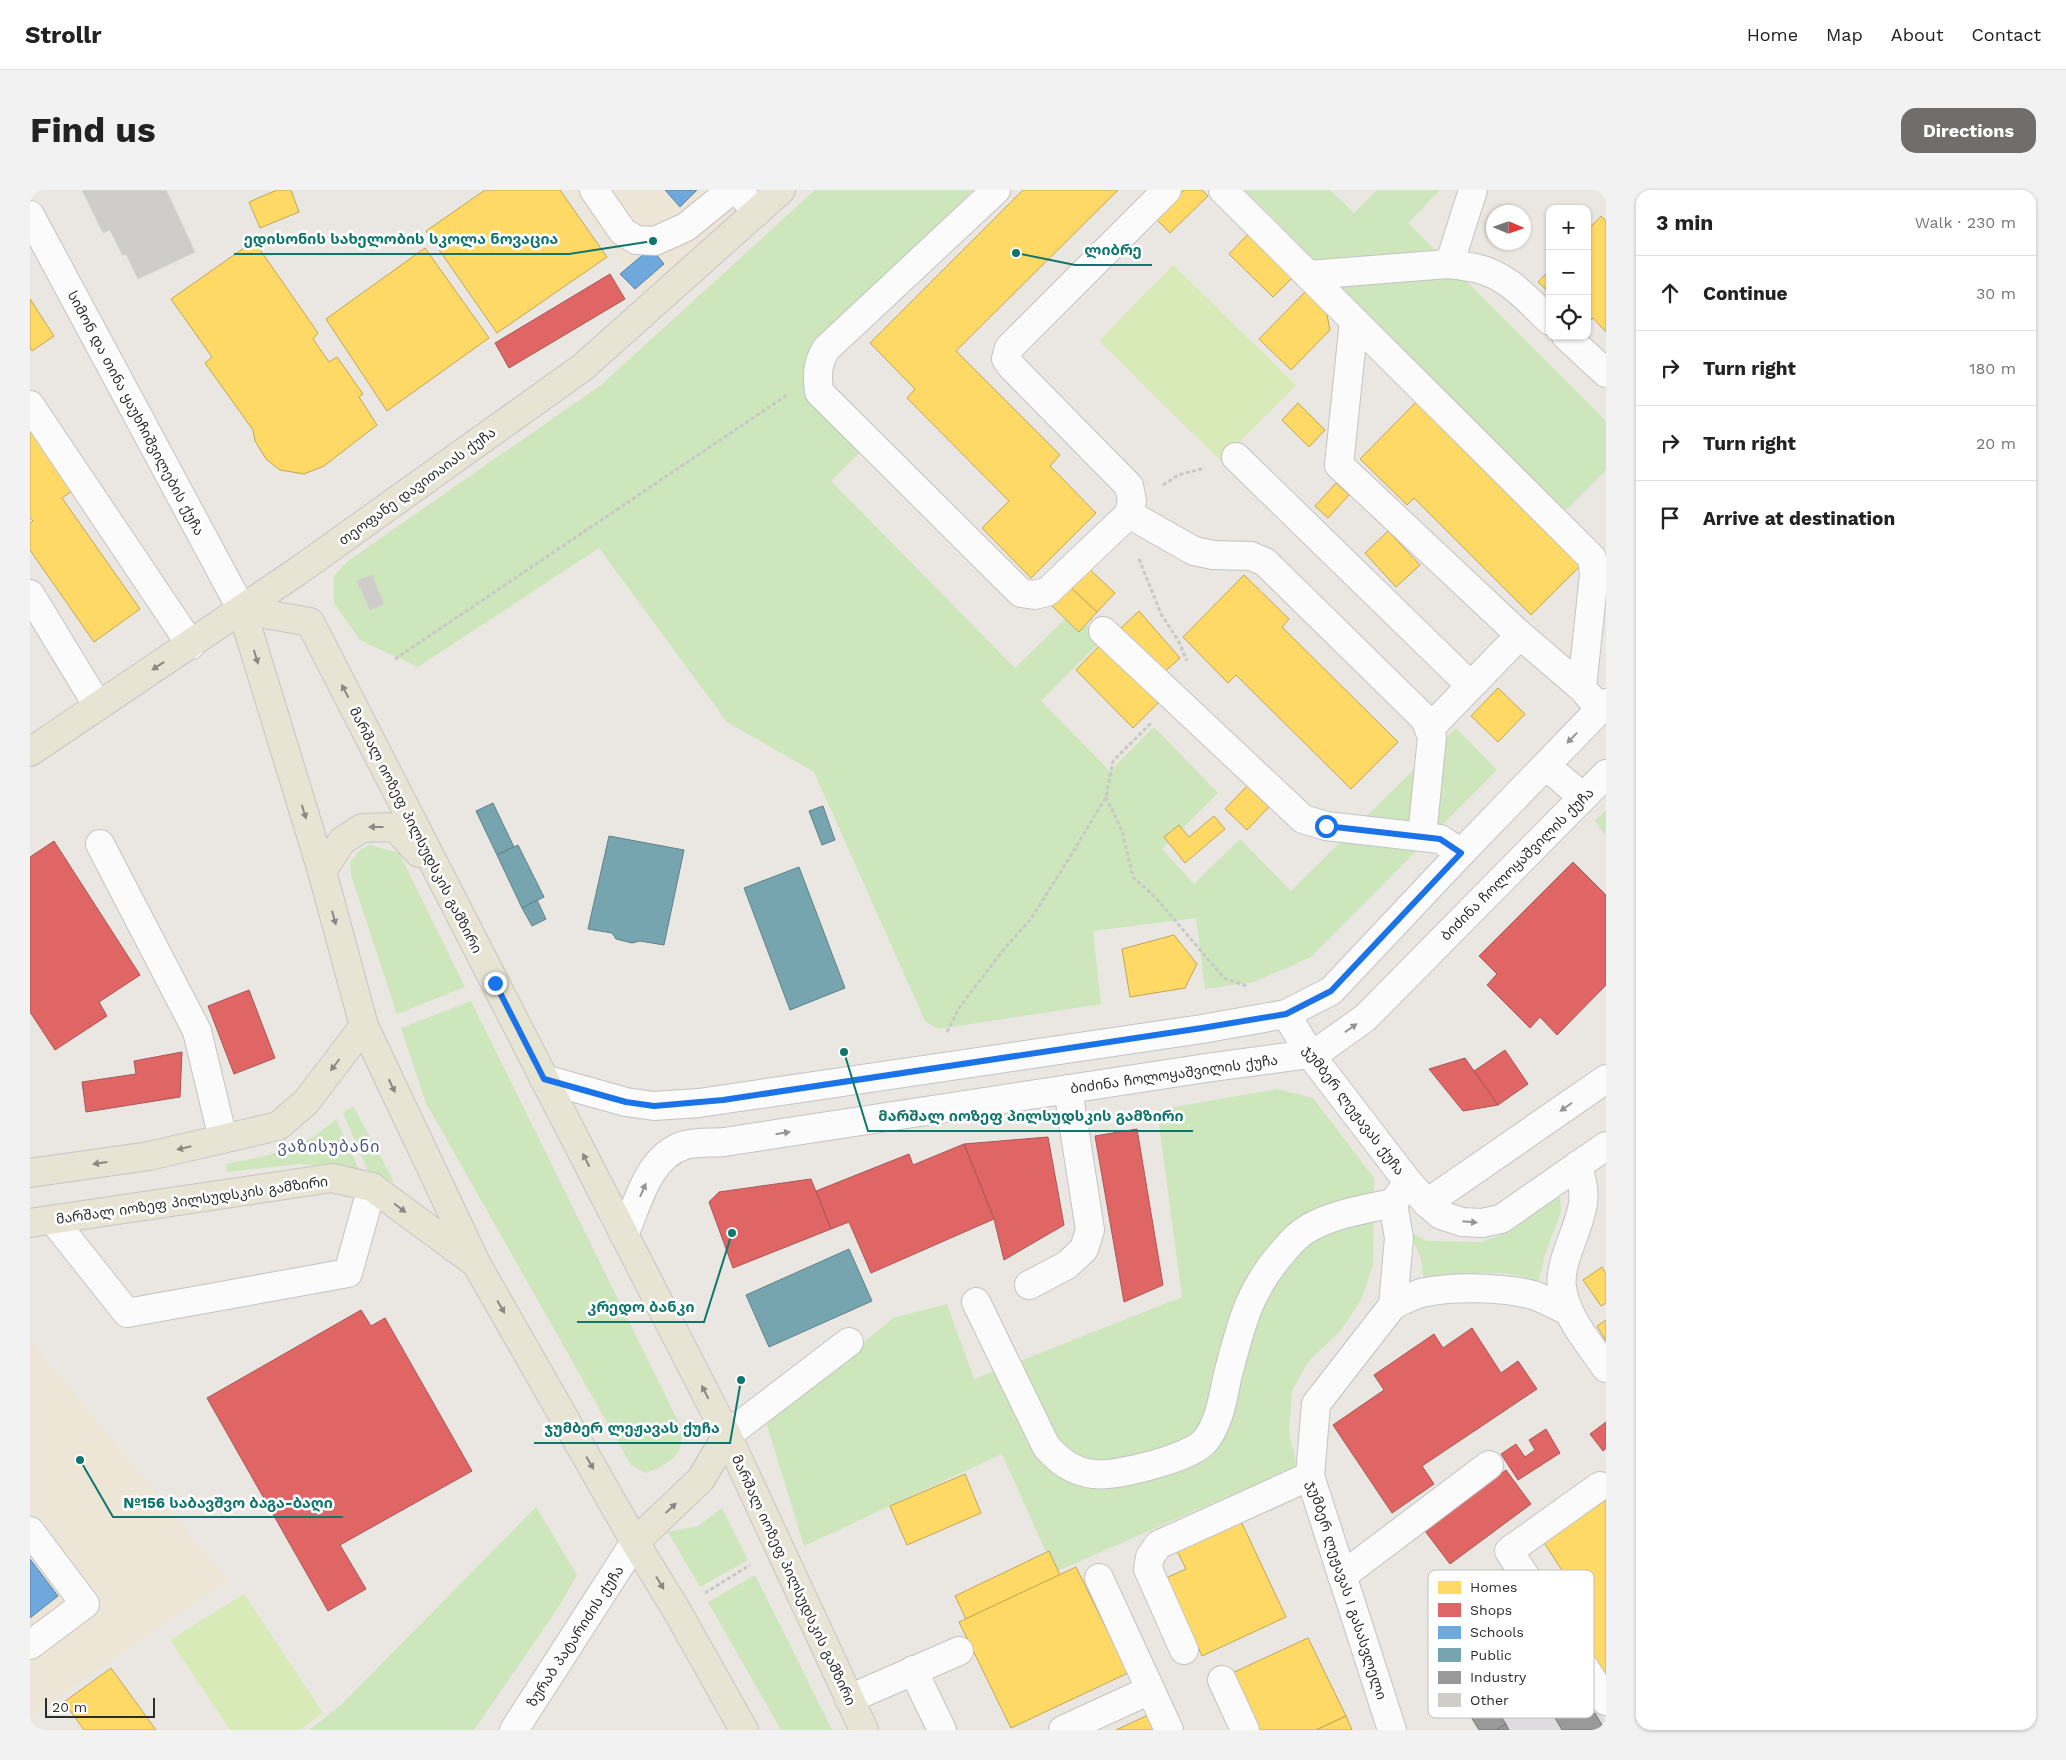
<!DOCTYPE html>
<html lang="en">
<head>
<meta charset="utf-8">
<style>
  body { margin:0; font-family:"Work Sans","Noto Sans Georgian",sans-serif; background:#f2f2f2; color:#222 }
  .controls { position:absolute; right:15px; top:15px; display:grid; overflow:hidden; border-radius:10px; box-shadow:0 1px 4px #0004 }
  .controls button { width:45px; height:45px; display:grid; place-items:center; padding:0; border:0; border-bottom:1px solid #e0e0e0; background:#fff; color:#222; font:25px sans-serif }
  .compass { position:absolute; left:1456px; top:15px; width:45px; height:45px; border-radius:50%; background:#fff; box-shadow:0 1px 4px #0004; rotate:92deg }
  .scale { position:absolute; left:15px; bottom:12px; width:110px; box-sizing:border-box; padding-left:5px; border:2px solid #2d2d2d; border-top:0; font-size:14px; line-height:18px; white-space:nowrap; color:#2d2d2d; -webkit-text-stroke:4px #fff; paint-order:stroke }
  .stop { position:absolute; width:15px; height:15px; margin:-11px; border:4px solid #1a73e8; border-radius:50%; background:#fff }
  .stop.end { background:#1a73e8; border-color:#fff; box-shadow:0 1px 5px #0008 }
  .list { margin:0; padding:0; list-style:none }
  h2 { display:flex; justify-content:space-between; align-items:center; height:65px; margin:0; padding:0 20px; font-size:21px }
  h2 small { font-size:16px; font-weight:400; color:#767676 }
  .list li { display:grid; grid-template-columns:32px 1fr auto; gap:15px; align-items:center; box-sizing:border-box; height:75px; padding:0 20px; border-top:1px solid #e0e0e0 }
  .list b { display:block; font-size:19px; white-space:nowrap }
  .list em { font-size:16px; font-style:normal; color:#767676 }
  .icon { flex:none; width:28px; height:28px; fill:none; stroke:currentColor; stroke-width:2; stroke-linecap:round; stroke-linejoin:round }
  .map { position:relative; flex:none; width:1576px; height:1540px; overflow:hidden; border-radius:15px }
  header { display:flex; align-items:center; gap:30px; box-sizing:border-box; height:70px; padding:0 25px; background:#fff; border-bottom:1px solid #e0e0e0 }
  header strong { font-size:24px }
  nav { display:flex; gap:28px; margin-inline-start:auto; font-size:18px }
  .intro { display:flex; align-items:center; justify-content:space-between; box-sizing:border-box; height:120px; padding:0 30px }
  h1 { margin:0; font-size:35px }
  .button { padding:12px 22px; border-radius:15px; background:#6f6e6c; color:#fff; font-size:18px; font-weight:700 }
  main { display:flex; gap:30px; padding:0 30px }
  aside { flex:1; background:#fff; border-radius:15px; box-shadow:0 1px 4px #0004 }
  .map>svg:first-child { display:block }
  .industrial { fill:#dedcde }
  .education { fill:#ede6d7 }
  .green { fill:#cde6bb }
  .pitch { fill:#d8eab8 }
  .homes { fill:#ffd966; stroke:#c0a555 }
  .shops { fill:#e06666; stroke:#a55 }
  .schools { fill:#6fa8dc; stroke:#5b83a8 }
  .public { fill:#76a5af; stroke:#608188 }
  .industry { fill:#999; stroke:#797979 }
  .building { fill:#cfcdc9; stroke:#d5d3ce }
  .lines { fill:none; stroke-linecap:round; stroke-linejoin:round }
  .minor-casing { stroke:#c4c3c3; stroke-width:30 }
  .major-casing { stroke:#c6c4c3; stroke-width:30 }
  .path { stroke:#c8c8c8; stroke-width:3; stroke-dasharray:4 2.5; stroke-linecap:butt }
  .minor { stroke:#fcfbfb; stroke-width:28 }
  .major { stroke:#e8e4d4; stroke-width:28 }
  .oneway { fill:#8a8880 }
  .oneway2 { fill:#949494 }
  .route { stroke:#1a73e8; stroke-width:6 }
  .labels { text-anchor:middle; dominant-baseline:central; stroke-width:5; stroke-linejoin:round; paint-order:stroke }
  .street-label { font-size:14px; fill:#2d2d2d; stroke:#fff }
  .quarter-label { font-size:16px; letter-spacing:1px; fill:#4b557f; stroke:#fff }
  .key { fill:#fff; stroke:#c0c0c0; stroke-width:1 }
  .key-label { font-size:14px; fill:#2d2d2d }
  .leader { fill:none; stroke:#0f766e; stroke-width:2 }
  .callout-dot { fill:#0f766e; stroke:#fff; stroke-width:2 }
  .callout-label { font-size:15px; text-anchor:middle; font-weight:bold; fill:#0f766e; stroke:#fff; stroke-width:5; stroke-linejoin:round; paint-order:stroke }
</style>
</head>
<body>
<header>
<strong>Strollr</strong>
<nav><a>Home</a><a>Map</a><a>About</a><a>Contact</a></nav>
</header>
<div class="intro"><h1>Find us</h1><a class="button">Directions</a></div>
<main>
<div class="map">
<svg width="1576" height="1540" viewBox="0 0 1576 1540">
  <rect width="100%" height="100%" fill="#eae7e2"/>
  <polygon class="industrial" points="1524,1447 1576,1532 1576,1540 1479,1540 1451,1496"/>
  <g class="education">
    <polygon points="539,0 726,0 614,103"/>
    <polygon points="0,1150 198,1390 0,1527"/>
  </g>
  <g class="green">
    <polygon points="785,0 943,0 776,168 773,183 779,201 836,256 801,291 985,478 1043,421 1072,450 1011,511 1080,581 1124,537 1188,603 1132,659 1164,694 1210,649 1261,701 1426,538 1467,580 1281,767 1224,792 1175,799 1166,728 1063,741 1071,814 908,839 895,831 784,582 697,532 569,358 388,477 330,450 304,413 304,386 318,371 571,195"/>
    <polygon points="1215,0 1300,0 1324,23 1347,0 1410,0 1378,33 1576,231 1576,280 1535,321"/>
    <polygon points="1576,620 1576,646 1565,631"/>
    <polygon points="340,655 369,663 435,797 367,824 321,685 320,672 330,660"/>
    <path d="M441 811 651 1237C651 1242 652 1248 651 1253 649 1269 629 1279 615 1283L601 1275 396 913 371 838Z"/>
    <polygon points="1247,899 1283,908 1344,988 1343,1075 1331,1110 1312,1139 1278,1172 1262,1201 1259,1242 1267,1276 1025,1382 972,1264 774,1356 737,1235 748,1224 863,1128 917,1114 944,1189 1152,1107 1127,920"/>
    <polygon points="323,916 364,992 339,983 313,923"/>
    <polygon points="306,929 329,980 323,978 269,974 197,982 196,974 239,965 284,947"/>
    <path d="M1530 1006 1531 1022 1515 1065 1508 1093C1473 1075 1430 1085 1394 1093L1391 1069 1379 1042 1398 1051 1451 1052 1479 1042Z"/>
    <polygon points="506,1317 547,1385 528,1418 444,1540 279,1540 310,1516"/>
    <polygon points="692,1318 718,1370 670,1397 638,1342 668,1336"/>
    <polygon points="725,1385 802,1540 751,1540 678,1412"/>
  </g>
  <g class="pitch">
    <polygon points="1143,75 1266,195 1191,271 1069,151"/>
    <polygon points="214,1404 293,1523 269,1540 200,1540 140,1450"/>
  </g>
  <g class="homes">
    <polygon points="247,0 261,0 269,22 230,38 219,12"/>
    <polygon points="455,0 530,0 577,67 467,143 396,41"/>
    <polygon points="993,0 1088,0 926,161 1030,265 1020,276 1066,323 1001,388 952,338 979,311 877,208 885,199 840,153"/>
    <polygon points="1154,0 1172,0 1178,6 1140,43 1125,28"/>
    <polygon points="1571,26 1576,31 1576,142 1563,128 1557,134 1557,41"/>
    <polygon points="1224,38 1268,82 1243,107 1199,64"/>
    <polygon points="224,51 288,143 283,149 299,172 307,167 333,204 329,207 347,235 294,276 274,284 250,280 236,269 225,251 223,240 175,173 182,167 141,109"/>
    <polygon points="395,58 459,148 357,221 296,129"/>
    <polygon points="1520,80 1520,103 1508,92"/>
    <polygon points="1276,101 1296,120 1300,140 1261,180 1229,149"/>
    <polygon points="0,109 24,146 2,161 0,158"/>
    <polygon points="1393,205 1438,250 1431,258 1550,376 1501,425 1384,308 1377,315 1330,269"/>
    <polygon points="1268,213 1295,240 1279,257 1252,230"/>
    <polygon points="0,233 46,298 32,308 110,419 64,452 0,360 0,333 3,331 0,328"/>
    <polygon points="1306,293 1319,305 1298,328 1285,316"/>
    <polygon points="1358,341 1390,375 1366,397 1335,363"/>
    <polygon points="1057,377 1085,403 1067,422 1039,396"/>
    <polygon points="1214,385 1259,429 1252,437 1368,552 1321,599 1206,485 1198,493 1153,447"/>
    <polygon points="1039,396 1067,422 1049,442 1021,415"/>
    <polygon points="1109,421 1150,468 1131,485 1090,439"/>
    <polygon points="1070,455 1128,513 1103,538 1046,480"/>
    <polygon points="1468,498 1495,524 1468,552 1441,526"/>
    <polygon points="1217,596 1239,617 1217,640 1195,619"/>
    <polygon points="1184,626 1195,639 1155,673 1134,647 1149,635 1159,647"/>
    <polygon points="1144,745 1167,774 1155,798 1100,807 1092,759"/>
    <polygon points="1572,1077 1576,1084 1576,1113 1571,1116 1553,1090"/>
    <polygon points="1576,1130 1576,1151 1567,1136"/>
    <polygon points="935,1284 951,1323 877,1355 860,1316"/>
    <polygon points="1576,1310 1576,1487 1526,1410 1544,1399 1513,1351"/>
    <polygon points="1208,1325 1256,1427 1172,1466 1136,1388 1156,1379 1144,1355"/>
    <polygon points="1019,1361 1030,1385 936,1429 925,1406"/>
    <polygon points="1046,1377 1098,1483 981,1538 929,1432"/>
    <polygon points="1278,1448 1316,1526 1286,1540 1226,1540 1200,1484"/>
    <polygon points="81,1478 126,1540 54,1540 34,1512"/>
    <polygon points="1118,1525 1125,1540 1086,1540"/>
    <polygon points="1316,1526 1322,1540 1286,1540"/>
  </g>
  <g class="shops">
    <polygon points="580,84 595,109 479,178 465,153"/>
    <polygon points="24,651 110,785 69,812 77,826 25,860 0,822 0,667"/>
    <polygon points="1543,672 1576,705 1576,795 1527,845 1510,827 1500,838 1457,795 1467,784 1449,766"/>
    <polygon points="219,800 245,868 204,884 178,816"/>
    <polygon points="1475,860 1498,894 1468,915 1444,881"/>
    <polygon points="152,862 150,907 56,922 52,892 106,884 104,871"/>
    <polygon points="1435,868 1444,881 1468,915 1433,921 1399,879"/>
    <polygon points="1107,939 1133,1095 1094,1112 1065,946"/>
    <polygon points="1018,947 1034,1035 974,1070 964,1029 934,954"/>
    <polygon points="934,954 964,1029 841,1083 819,1032 801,1039 786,1001 879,964 883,975"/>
    <polygon points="781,989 801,1039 703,1078 679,1012 689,1002"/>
    <polygon points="331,1120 341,1136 355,1128 442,1281 310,1355 336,1399 298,1421 177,1208"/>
    <polygon points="1442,1138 1471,1183 1488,1171 1507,1199 1392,1276 1404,1294 1362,1323 1303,1235 1354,1200 1344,1185 1404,1144 1413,1158"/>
    <polygon points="1576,1232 1576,1258 1573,1261 1560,1244"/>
    <polygon points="1516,1239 1530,1263 1488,1290 1471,1264 1486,1254 1495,1267 1505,1260 1499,1250"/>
    <polygon points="1476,1280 1501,1314 1420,1374 1395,1341"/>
  </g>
  <g class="schools">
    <polygon points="635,0 667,0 650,17"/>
    <polygon points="621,58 634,74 605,99 590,84"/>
    <polygon points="0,1369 28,1406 0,1428"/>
  </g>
  <g class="public">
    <polygon points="463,613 484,657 467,665 446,621"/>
    <polygon points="793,616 805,650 792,655 779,621"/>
    <polygon points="579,646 654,660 634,755 610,751 602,753 586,749 582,743 558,739"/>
    <polygon points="488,655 514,707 492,718 467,665"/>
    <polygon points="769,677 815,798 760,820 714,698"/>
    <polygon points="507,710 516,729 502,736 492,718"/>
    <polygon points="819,1059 842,1111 739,1157 716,1105"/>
  </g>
  <g class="industry">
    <polygon points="1441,1479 1476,1534 1466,1540 1449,1540 1420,1493"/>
    <polygon points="1552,1513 1559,1526 1565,1523 1575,1540 1532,1540 1525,1528"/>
    <polygon points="1476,1534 1479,1540 1466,1540"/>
  </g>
  <g class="building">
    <polygon points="52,0 136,0 165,62 108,89 96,64 93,66 80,40 73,43"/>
    <polygon points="342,385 354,414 340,420 327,391"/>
  </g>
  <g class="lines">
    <g class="minor-casing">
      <g id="minor">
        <polyline points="564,0 593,42 606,50 625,51 656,37 699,2 711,4 727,22"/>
        <path d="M966 0 796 159C787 174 787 185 789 202L991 403 1004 405 1017 402 1099 324 1102 311 1099 296 982 177 976 169 979 158 1137 0"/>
        <polyline points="1193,0 1562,368 1564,384 1552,498 1570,519"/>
        <polyline points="0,25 212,420"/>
        <path d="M1418 74C1426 75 1436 76 1445 78 1476 84 1497 109 1520 131"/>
        <polyline points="1278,85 1418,74 1423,63 1443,0"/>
        <polyline points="1324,131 1309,275 1490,445 1552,498"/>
        <polyline points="1536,146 1576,183"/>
        <polyline points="0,215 161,455"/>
        <polyline points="1206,267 1440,495"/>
        <polyline points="1099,324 1164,361 1183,365 1221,366 1235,372 1395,529 1402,547 1392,646"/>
        <polyline points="0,404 68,516"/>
        <polyline points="1073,441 1273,629 1296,636 1410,649 1431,663"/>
        <polyline points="1399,539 1490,445"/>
        <polyline points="1516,576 1553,607"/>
        <polyline points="70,654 167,841 193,949"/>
        <polyline points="1256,824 1280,864 1378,992 1397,1013 1411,1025 1432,1032 1452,1033 1471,1029 1576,956"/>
        <polyline points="514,889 596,912 624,916 669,913 1172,839 1256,824 1301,801 1431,663 1576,513"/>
        <path d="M1548 975C1551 988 1555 1000 1553 1013 1550 1039 1528 1072 1532 1098 1536 1128 1560 1154 1576 1178"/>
        <polyline points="1397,1013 1576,889"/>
        <polyline points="23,1030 97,1123 318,1083 342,997"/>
        <path d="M594 1045C608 1013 618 966 655 955 667 952 682 953 694 952L1176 878 1280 864 1290 860 1335 828 1576 584"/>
        <polyline points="999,1095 1037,1075 1054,1059 1060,1040 1038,899"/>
        <path d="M946 1112 1016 1256C1029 1271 1043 1282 1064 1284 1085 1287 1161 1268 1175 1251 1190 1233 1193 1206 1198 1184 1211 1136 1218 1102 1251 1064 1259 1054 1268 1044 1279 1038 1303 1024 1336 1019 1363 1013"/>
        <path d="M1363 1115C1372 1111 1382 1106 1391 1103 1424 1096 1471 1097 1503 1105 1515 1109 1527 1116 1538 1121"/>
        <polyline points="697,1245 819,1152"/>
        <polyline points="1570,1296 1479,1361 1576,1511"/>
        <polyline points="0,1341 55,1414 0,1455"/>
        <polyline points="1312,1386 1459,1275"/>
        <polyline points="1069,1388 1139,1540"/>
        <polyline points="1154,1460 1118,1379 1120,1367 1128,1355 1280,1286"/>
        <polyline points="883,1480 912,1540"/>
        <polyline points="1192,1490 1215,1540"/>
        <polyline points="819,1509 929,1461"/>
        <polyline points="484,1540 605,1352"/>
        <polyline points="1033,1540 1120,1500"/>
        <polyline points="1362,1540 1280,1286 1286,1214 1363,1115 1369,1048 1363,1013 1378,992"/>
      </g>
    </g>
    <g class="major-casing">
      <g id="major">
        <polyline points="212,420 280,432 697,1245 834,1540"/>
        <polyline points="212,420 292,681 334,836 447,1075 605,1352 647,1421 714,1540"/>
        <polyline points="0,562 268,381 553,177 751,0"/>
        <polyline points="292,681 312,651 332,638 365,637 389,663"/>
        <polyline points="0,983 119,966 248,936 276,912 334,836"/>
        <polyline points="0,1033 302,988 342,997 444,1072"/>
        <polyline points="605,1352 671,1289 697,1245"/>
      </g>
    </g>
    <g class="path">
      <polyline points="1133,295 1148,285 1175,278"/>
      <polyline points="1109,369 1131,424 1148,450 1157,471"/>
      <polyline points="365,469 757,205"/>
      <polyline points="1076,607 1092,641 1103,687 1126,708 1194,788 1217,796"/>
      <polyline points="917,842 929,818 973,760 1000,730 1035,675 1076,607 1083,571 1122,532"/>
      <polyline points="675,1403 720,1375"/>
    </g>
    <use href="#minor" class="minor"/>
    <use href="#major" class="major"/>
  </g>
  <defs><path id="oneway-solid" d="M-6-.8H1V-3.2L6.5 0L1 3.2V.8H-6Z" transform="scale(1.25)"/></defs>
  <g class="oneway">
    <use href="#oneway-solid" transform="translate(226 467) rotate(73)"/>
    <use href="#oneway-solid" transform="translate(128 476) rotate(146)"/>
    <use href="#oneway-solid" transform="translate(315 501) rotate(-117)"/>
    <use href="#oneway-solid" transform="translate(274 622) rotate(73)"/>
    <use href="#oneway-solid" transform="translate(346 637) rotate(180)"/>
    <use href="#oneway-solid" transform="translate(304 728) rotate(75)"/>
    <use href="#oneway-solid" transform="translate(305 875) rotate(127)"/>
    <use href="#oneway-solid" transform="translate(362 896) rotate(65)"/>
    <use href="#oneway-solid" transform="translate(154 958) rotate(167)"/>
    <use href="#oneway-solid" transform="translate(556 970) rotate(-117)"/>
    <use href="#oneway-solid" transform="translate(70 973) rotate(172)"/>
    <use href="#oneway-solid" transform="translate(370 1018) rotate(37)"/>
    <use href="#oneway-solid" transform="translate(471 1117) rotate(60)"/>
    <use href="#oneway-solid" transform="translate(675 1202) rotate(-117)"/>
    <use href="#oneway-solid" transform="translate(560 1273) rotate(60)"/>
    <use href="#oneway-solid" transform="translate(641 1318) rotate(-43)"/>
    <use href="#oneway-solid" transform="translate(630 1393) rotate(59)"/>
  </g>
  <g class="oneway2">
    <use href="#oneway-solid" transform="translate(1542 548) rotate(134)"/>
    <use href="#oneway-solid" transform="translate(1321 838) rotate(-35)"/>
    <use href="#oneway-solid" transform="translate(1536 917) rotate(145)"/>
    <use href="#oneway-solid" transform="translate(753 943) rotate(-9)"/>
    <use href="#oneway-solid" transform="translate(613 1000) rotate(-67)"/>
    <use href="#oneway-solid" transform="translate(1440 1032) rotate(5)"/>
  </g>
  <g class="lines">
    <polyline class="route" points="465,793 514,889 596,912 624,916 693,910 1172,838 1256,824 1301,801 1431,663 1410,649 1296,636"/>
  </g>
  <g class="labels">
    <g class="street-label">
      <text transform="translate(106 223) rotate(62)">სიმონ და თინა ყაუხჩიშვილების ქუჩა</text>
      <text transform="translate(387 296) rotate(-36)">თეოფანე დავითაიას ქუჩა</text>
      <text transform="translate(386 640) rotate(63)">მარშალ იოზეფ პილსუდსკის გამზირი</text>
      <text transform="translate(1487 674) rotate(-45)">ბიძინა ჩოლოყაშვილის ქუჩა</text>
      <text transform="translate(1144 884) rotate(-8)">ბიძინა ჩოლოყაშვილის ქუჩა</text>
      <text transform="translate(1324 920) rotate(53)">ჯუმბერ ლეჟავას ქუჩა</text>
      <text transform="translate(162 1010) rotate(-8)">მარშალ იოზეფ პილსუდსკის გამზირი</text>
      <text transform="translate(764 1390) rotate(65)">მარშალ იოზეფ პილსუდსკის გამზირი</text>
      <text transform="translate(1317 1400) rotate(72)">ჯუმბერ ლეჟავას I გასასვლელი</text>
      <text transform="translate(545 1446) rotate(-57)">ზურაბ პატარიძის ქუჩა</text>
    </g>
    <g class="quarter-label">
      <text x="299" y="956">ვაზისუბანი</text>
    </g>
  </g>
  <rect x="1398" y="1380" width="166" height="148" rx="8" class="key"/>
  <rect x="1408" y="1391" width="23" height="13" fill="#ffd966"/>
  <rect x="1408" y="1413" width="23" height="14" fill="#e06666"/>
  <rect x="1408" y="1436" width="23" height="13" fill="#6fa8dc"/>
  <rect x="1408" y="1458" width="23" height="14" fill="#76a5af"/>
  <rect x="1408" y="1481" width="23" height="13" fill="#999"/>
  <rect x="1408" y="1503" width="23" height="14" fill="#cfcdc9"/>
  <g class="key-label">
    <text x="1440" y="1402">Homes</text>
    <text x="1440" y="1425">Shops</text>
    <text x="1440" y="1447">Schools</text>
    <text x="1440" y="1470">Public</text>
    <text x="1440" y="1492">Industry</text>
    <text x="1440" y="1515">Other</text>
  </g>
  <path class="leader" d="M623 51L539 64H204M986 63L1045 75H1122M814 862L838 941H1163M702 1043L674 1132H547M711 1190L700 1253H504M50 1270L83 1327H313"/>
  <g class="callout-dot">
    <circle cx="623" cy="51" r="5"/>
    <circle cx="986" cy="63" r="5"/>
    <circle cx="814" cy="862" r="5"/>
    <circle cx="702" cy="1043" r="5"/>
    <circle cx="711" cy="1190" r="5"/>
    <circle cx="50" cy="1270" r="5"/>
  </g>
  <g class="callout-label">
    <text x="371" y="54">ედისონის სახელობის სკოლა ნოვაცია</text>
    <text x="1083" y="65">ლიბრე</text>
    <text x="1001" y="931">მარშალ იოზეფ პილსუდსკის გამზირი</text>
    <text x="611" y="1122">კრედო ბანკი</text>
    <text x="602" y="1243">ჯუმბერ ლეჟავას ქუჩა</text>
    <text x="198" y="1318">№156 საბავშვო ბაგა-ბაღი</text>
  </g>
</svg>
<div class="controls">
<button>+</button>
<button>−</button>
<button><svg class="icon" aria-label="locate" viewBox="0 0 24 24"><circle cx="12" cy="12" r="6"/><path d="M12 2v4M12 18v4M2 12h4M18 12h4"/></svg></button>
</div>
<svg class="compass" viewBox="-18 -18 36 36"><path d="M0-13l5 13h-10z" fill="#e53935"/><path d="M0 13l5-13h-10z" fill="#767676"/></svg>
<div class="scale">20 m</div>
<div class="stop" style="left:1296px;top:636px"></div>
<div class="stop end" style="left:465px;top:793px"></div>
</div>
<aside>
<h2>3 min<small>Walk · 230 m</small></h2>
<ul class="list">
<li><svg class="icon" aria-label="ahead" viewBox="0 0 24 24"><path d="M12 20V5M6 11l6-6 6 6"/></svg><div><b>Continue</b></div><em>30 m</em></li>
<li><svg class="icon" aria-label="right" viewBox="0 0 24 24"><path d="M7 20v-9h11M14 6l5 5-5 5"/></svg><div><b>Turn right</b></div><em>180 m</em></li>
<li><svg class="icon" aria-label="right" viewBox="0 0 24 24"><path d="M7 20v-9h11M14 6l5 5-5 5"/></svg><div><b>Turn right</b></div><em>20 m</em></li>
<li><svg class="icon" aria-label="arrive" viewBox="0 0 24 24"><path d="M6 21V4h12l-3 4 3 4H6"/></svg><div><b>Arrive at destination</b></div></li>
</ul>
</aside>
</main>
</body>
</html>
